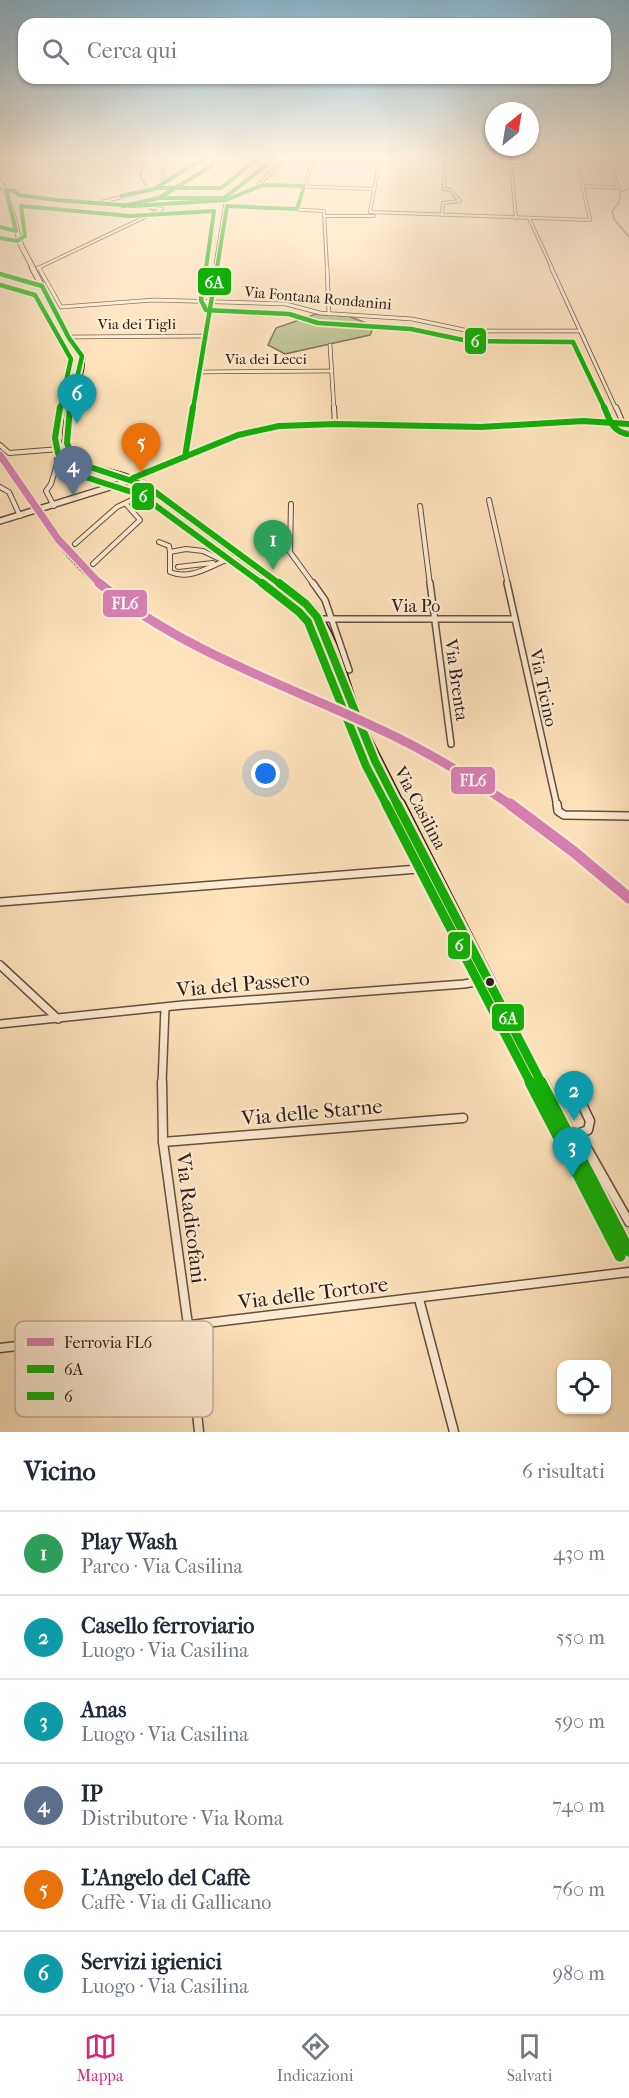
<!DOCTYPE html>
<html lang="it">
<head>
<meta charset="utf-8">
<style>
  body { margin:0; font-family:"IM FELL French Canon",serif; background:#f2f2f3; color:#1f2937 }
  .controls { position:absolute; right:18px; bottom:18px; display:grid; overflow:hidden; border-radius:12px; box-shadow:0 2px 4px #0004 }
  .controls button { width:54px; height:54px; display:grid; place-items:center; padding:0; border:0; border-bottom:2px solid #e0e1e3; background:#fff; color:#1f2937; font:30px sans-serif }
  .compass { position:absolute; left:485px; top:102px; width:54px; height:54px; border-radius:50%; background:#fff; box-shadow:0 2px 4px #0004; rotate:30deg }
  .you { position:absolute; left:266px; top:774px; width:21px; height:21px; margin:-15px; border:4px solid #fff; border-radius:50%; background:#1a73e8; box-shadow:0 0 0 9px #1a73e833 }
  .badge { display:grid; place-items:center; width:39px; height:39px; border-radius:50%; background:#db2777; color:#fff; font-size:20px; font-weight:700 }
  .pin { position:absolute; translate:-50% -50px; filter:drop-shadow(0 2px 3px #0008) }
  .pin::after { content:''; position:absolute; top:32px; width:21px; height:18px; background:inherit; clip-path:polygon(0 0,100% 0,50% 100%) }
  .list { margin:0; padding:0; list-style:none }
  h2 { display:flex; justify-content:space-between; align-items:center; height:78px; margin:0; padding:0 24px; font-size:26px }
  h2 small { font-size:20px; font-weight:400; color:#747a83 }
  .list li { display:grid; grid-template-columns:39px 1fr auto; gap:18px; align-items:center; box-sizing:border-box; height:84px; padding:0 24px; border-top:2px solid #e0e1e3 }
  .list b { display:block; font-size:22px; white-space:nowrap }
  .list p { margin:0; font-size:20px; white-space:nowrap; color:#747a83 }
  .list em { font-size:20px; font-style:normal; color:#747a83 }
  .icon { flex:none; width:33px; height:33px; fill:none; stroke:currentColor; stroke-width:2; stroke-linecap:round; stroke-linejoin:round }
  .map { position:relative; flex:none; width:629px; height:1432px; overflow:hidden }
  .search { position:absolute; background:#fff; box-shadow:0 2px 4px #0004; left:18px; right:18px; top:18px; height:66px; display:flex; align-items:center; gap:15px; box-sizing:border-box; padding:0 21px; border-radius:18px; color:#747a83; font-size:22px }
  .sheet { height:582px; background:#fff }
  nav { display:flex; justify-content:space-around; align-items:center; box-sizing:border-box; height:84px; border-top:2px solid #e0e1e3; background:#fff; font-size:16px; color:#747a83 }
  nav a { display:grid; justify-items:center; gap:3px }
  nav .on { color:#db2777 }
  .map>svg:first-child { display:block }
  .green { fill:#bcc493; stroke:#757254; stroke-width:1.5 }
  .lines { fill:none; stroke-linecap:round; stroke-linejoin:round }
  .stream { stroke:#727f74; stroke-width:1.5 }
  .minor-far5-casing { stroke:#62513f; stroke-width:4 }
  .minor-far4-casing { stroke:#62513f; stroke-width:4.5 }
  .minor-far3-casing { stroke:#62513f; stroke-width:6 }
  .minor-far2-casing { stroke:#62513f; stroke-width:8 }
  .minor-far1-casing { stroke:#62513f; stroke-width:10 }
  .minor-casing { stroke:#62513f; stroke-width:11 }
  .tertiary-casing { stroke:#62513f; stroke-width:8 }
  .primary-far5-casing { stroke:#2e2016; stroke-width:6 }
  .primary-far4-casing { stroke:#2e2016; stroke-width:7 }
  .primary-far3-casing { stroke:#2e2016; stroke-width:9 }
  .primary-far2-casing { stroke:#2e2016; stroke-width:12 }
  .primary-far1-casing { stroke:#2e2016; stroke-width:14 }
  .primary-casing { stroke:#2e2016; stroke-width:16 }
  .minor-far5 { stroke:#feedd3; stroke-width:2 }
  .minor-far4 { stroke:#feedd3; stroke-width:3 }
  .minor-far3 { stroke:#feedd3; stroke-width:4 }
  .minor-far2 { stroke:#feedd3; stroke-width:5 }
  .minor-far1 { stroke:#feedd3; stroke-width:7 }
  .minor { stroke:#feedd3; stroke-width:8 }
  .tertiary { stroke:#feedd3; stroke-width:5 }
  .primary-far5 { stroke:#fee3bb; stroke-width:4.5 }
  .primary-far4 { stroke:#fee3bb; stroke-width:5 }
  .primary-far3 { stroke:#fee3bb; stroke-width:7 }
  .primary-far2 { stroke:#fee3bb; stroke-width:9 }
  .primary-far1 { stroke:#fee3bb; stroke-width:11 }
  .primary { stroke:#fee3bb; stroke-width:14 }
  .rail-casing { stroke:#2e2016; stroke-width:2 }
  .rail { stroke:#feedd3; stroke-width:1.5; stroke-dasharray:2; stroke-linecap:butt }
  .primary-bridge-casing { stroke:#2e2016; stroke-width:12; stroke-linecap:butt }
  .primary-bridge { stroke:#fee3bb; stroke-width:9 }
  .bus-1-far5-casing { stroke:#feedd3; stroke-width:6 }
  .bus-1-far4-casing { stroke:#feedd3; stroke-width:8 }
  .bus-1-far3-casing { stroke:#feedd3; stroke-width:10 }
  .bus-1-far2-casing { stroke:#feedd3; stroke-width:12 }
  .bus-1-far1-casing { stroke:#feedd3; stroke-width:14 }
  .bus-1-casing { stroke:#feedd3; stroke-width:16 }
  .bus-2-far5-casing { stroke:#feedd3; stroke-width:6 }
  .bus-2-far4-casing { stroke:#feedd3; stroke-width:8 }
  .bus-2-far3-casing { stroke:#feedd3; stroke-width:10 }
  .bus-2-far2-casing { stroke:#feedd3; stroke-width:12 }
  .bus-2-far1-casing { stroke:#feedd3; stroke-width:14 }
  .bus-2-casing { stroke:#feedd3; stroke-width:16 }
  .bus-1-far5 { stroke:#10b108; stroke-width:4 }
  .bus-1-far4 { stroke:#10b108; stroke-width:4.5 }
  .bus-1-far3 { stroke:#10b108; stroke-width:6 }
  .bus-1-far2 { stroke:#10b108; stroke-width:8 }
  .bus-1-far1 { stroke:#10b108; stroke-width:9 }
  .bus-1 { stroke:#10b108; stroke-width:11 }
  .bus-2-far5 { stroke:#10b108; stroke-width:4 }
  .bus-2-far4 { stroke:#10b108; stroke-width:4.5 }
  .bus-2-far3 { stroke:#10b108; stroke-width:6 }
  .bus-2-far2 { stroke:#10b108; stroke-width:8 }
  .bus-2-far1 { stroke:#10b108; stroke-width:9 }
  .bus-2 { stroke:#10b108; stroke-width:11 }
  .rail-1-far2-casing { stroke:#feedd3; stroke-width:10 }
  .rail-1-far1-casing { stroke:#feedd3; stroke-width:14 }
  .rail-1-casing { stroke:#feedd3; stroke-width:16 }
  .rail-1-far2 { stroke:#d880b4; stroke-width:7 }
  .rail-1-far1 { stroke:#d880b4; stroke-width:9 }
  .rail-1 { stroke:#d880b4; stroke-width:11 }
  .bus-dot { fill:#2e2016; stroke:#feedd3; stroke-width:2 }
  .labels { text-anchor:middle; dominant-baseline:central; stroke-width:4.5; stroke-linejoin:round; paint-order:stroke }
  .far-street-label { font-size:15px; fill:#2e2016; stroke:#feedd3 }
  .street-label { font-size:18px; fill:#2e2016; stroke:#feedd3 }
  .near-street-label { font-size:21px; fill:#2e2016; stroke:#feedd3 }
  .key { fill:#feedd3; stroke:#c0b09a; stroke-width:1.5 }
  .key-label { font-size:16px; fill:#2e2016 }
  .line-badge { stroke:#feedd3; stroke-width:2 }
  .badge-label { font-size:16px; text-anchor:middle; font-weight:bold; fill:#fff }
</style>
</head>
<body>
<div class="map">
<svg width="629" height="1432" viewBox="0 0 629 1432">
  <rect width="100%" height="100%" fill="#fee3bb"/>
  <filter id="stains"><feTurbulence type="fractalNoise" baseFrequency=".00333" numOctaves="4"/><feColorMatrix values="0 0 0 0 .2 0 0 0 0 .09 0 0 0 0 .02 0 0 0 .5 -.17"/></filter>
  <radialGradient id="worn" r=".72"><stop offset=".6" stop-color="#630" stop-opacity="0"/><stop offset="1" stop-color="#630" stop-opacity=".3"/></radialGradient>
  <polygon class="green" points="316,314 348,316 374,326 370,335 285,354 268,345 276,328"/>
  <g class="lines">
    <g class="stream">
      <polyline points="145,156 139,160 143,167 140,176 148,189"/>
      <polyline points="629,188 620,192 619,203 612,211 614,219 629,237"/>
    </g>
    <g class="minor-far5-casing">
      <g id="minor-far5">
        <polyline points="379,164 370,212 590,220 579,169"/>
        <polyline points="163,183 164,156"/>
        <polyline points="258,185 289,156"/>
        <polyline points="583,186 618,188 613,170"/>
        <polyline points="158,188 221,188 261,156"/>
        <polyline points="6,190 14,191 19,195 56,200 134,206 226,200 264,185 373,189"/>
        <polyline points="101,202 152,190 207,156"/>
        <polyline points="227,206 324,211 327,268"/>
        <polyline points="297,209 313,160"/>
        <polyline points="442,215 443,203 460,201 450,190 444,189 445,164"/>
        <polyline points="324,216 374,216"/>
        <polyline points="516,218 511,166 525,165 525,156"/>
        <polyline points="529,218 552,268"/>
        <polyline points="0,227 16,231"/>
        <polyline points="38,268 162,209 151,208"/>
        <polyline points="215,268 226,200"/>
      </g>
    </g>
    <g class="minor-far4-casing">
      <g id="minor-far4">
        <polyline points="327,267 329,314"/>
        <polyline points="551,267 616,409"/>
        <polyline points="38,268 40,267"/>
        <polyline points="39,268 61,307 154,300 286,304 320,313 412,319 469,331 580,331"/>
        <polyline points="0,274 42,286"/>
        <polyline points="68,337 205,336"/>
        <polyline points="330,345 334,409"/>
        <polyline points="199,372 332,371"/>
        <polyline points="193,409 215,267"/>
      </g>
    </g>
    <g class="minor-far3-casing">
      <g id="minor-far3">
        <polyline points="334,407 335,424"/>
        <polyline points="616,407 623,423"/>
        <polyline points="0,445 9,453 60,449"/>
        <polyline points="185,457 193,407"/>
        <polyline points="57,459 68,467 95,470"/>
        <polyline points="0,487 9,492 20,516"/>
        <polyline points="489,500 508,585"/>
        <polyline points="291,504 290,552 314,585"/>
        <polyline points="54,506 46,491 51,484 64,441"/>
        <polyline points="420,506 430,585"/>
        <polyline points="159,542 169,546 170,552"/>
        <polyline points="75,544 117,507 153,490"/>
        <path d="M186 549 203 551 224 561C207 568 189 580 170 572V552Z"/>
        <polyline points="224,561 241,555"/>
        <polyline points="93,564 140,520 126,504"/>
        <polyline points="178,567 213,563"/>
      </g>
    </g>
    <g class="minor-far2-casing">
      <g id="minor-far2">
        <polyline points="313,583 325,600 349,670"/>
        <polyline points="430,583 451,744"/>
        <polyline points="507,583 557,806"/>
        <polyline points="318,619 514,619"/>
      </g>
    </g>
    <g class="minor-far1-casing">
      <g id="minor-far1">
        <polyline points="557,804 558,811 564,815 629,816"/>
        <polyline points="0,902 431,868"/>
        <polyline points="0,965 58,1019"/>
        <polyline points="0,1024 183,1005 464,984 487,980"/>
        <polyline points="162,1084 165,1008"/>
      </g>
    </g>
    <g class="minor-casing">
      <g id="minor">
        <polyline points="162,1082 163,1142 188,1325 199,1432"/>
        <polyline points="573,1086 590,1121 588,1130 575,1135"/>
        <polyline points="579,1134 629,1222"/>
        <polyline points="163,1142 463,1118"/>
        <polyline points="419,1299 454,1432"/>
        <polyline points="0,1348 629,1272"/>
      </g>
    </g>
    <g class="tertiary-casing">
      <polyline id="tertiary" points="0,521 123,483 238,435 279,426 335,424 481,427 583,421 629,424"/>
    </g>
    <g class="primary-far5-casing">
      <polyline id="primary-far5" points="0,183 6,191 21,245 33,268"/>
    </g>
    <g class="primary-far4-casing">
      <polyline id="primary-far4" points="32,267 69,338 82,356 81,369 70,409"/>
    </g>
    <g class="primary-far3-casing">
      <path id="primary-far3" d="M71 407C51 480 102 462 147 486L280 585"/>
    </g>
    <g class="primary-far2-casing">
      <g id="primary-far2">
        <path d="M278 583C289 592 301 599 311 610 333 636 341 673 352 705"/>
        <polyline points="360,727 400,806"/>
      </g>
    </g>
    <g class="primary-far1-casing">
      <polyline id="primary-far1" points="399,804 541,1084"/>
    </g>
    <g class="primary-casing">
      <polyline id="primary" points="541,1082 629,1251"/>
    </g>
    <use href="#minor-far5" class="minor-far5"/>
    <use href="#minor-far4" class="minor-far4"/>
    <use href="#minor-far3" class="minor-far3"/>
    <use href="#minor-far2" class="minor-far2"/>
    <use href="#minor-far1" class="minor-far1"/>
    <use href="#minor" class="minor"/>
    <use href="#tertiary" class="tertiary"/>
    <use href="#primary-far5" class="primary-far5"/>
    <use href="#primary-far4" class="primary-far4"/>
    <use href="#primary-far3" class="primary-far3"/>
    <use href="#primary-far2" class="primary-far2"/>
    <use href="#primary-far1" class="primary-far1"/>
    <use href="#primary" class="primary"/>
    <g class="rail-casing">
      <g id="rail">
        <polyline points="89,401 89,404"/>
        <path d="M0 457C21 485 37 516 58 544 72 563 90 580 109 595 187 658 284 689 375 730 469 773 553 832 629 901"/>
      </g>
    </g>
    <use href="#rail" class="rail"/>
    <g class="primary-bridge-casing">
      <polyline id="primary-bridge" points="352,705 360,727"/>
    </g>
    <use href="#primary-bridge" class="primary-bridge"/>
    <g class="bus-1-far5-casing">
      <g id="bus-1-far5">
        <polyline points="156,188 221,188 261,156"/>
        <polyline points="121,196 154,189 207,156"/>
        <polyline points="0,227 16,231 6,190 14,191 19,195 56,200 134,206 226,200 263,185 304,186 297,209 227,206 217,268"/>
      </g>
    </g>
    <g class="bus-1-far4-casing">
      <g id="bus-1-far4">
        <polyline points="0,274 42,286 69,338 82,356 70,409"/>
        <polyline points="193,409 217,267"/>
      </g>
    </g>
    <g class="bus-1-far3-casing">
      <g id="bus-1-far3">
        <polyline points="70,407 67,443 72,455 81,464 147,486 281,585"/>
        <polyline points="185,457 193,407"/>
        <polyline points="133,478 238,435 279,426 335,424 481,427 583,421 629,424"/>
      </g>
    </g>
    <g class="bus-1-far2-casing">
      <polyline id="bus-1-far2" points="279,583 306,604 317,617 375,761 398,806"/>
    </g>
    <g class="bus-1-far1-casing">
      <polyline id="bus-1-far1" points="397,804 542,1084"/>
    </g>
    <g class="bus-1-casing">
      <polyline id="bus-1" points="541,1082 629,1251"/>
    </g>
    <g class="bus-2-far5-casing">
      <g id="bus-2-far5">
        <polyline points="156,198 224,198 268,164"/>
        <polyline points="123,206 159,198 213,165"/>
        <polyline points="0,238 17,241 25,236 21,206 130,216 214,211 206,268"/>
      </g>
    </g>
    <g class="bus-2-far4-casing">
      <g id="bus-2-far4">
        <polyline points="206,267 201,300 206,310 289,314 318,323 411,329 468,341 573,342 605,409"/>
        <polyline points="0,285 35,295 71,359 60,409"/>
      </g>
    </g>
    <g class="bus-2-far3-casing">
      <g id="bus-2-far3">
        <polyline points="60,407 55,438 58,453 65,465 79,475 141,495 264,585"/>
        <path d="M604 407C610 420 612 431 627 434"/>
      </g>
    </g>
    <g class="bus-2-far2-casing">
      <polyline id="bus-2-far2" points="262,583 299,612 308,622 366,766 387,806"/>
    </g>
    <g class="bus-2-far1-casing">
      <polyline id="bus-2-far1" points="386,804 531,1084"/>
    </g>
    <g class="bus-2-casing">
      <polyline id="bus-2" points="530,1082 620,1256"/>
    </g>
    <use href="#bus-1-far5" class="bus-1-far5"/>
    <use href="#bus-1-far4" class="bus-1-far4"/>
    <use href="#bus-1-far3" class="bus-1-far3"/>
    <use href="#bus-1-far2" class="bus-1-far2"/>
    <use href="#bus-1-far1" class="bus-1-far1"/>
    <use href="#bus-1" class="bus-1"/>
    <use href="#bus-2-far5" class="bus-2-far5"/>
    <use href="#bus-2-far4" class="bus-2-far4"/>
    <use href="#bus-2-far3" class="bus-2-far3"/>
    <use href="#bus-2-far2" class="bus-2-far2"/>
    <use href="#bus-2-far1" class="bus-2-far1"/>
    <use href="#bus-2" class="bus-2"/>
    <g class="rail-1-far2-casing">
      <polyline id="rail-1-far2" points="0,455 58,539 101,585"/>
    </g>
    <g class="rail-1-far1-casing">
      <path id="rail-1-far1" d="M99 583C187 655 294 687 394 736 435 756 474 780 512 806"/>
    </g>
    <g class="rail-1-casing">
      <polyline id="rail-1" points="510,804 574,852 629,898"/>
    </g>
    <use href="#rail-1-far2" class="rail-1-far2"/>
    <use href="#rail-1-far1" class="rail-1-far1"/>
    <use href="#rail-1" class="rail-1"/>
  </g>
  <linearGradient id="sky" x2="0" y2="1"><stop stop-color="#8bb8d2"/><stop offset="0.44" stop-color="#fff2e0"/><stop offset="1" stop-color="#fff2e0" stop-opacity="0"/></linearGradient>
  <rect width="629" height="357" fill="url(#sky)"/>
  <circle class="bus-dot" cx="490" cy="982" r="5"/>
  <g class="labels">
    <g class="far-street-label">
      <text transform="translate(318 298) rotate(5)">Via Fontana Rondanini</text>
      <text x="137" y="324">Via dei Tigli</text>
      <text x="266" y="359">Via dei Lecci</text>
    </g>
    <g class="street-label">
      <text x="416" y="606">Via Po</text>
      <text transform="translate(456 680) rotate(82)">Via Brenta</text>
      <text transform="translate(543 688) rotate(78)">Via Ticino</text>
      <text transform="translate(420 808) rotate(62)">Via Casilina</text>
    </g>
    <g class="near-street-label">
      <text transform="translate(243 984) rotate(-5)">Via del Passero</text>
      <text transform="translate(312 1112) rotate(-5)">Via delle Starne</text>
      <text transform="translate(191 1218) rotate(83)">Via Radicofani</text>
      <text transform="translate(313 1293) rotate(-7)">Via delle Tortore</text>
    </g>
  </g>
  <rect x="15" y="1321" width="198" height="96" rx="9" class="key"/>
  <rect x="27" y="1338" width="27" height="8" fill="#d880b4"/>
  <rect x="27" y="1365" width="27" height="8" fill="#10b108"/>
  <rect x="27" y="1392" width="27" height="8" fill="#10b108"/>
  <g class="key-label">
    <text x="64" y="1348">Ferrovia FL6</text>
    <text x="64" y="1375">6A</text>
    <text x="64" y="1402">6</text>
  </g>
  <g class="line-badge">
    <rect x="197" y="267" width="35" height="29" rx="6" fill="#10b108"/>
    <rect x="464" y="327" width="23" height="28" rx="6" fill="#10b108"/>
    <rect x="131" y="482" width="24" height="29" rx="6" fill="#10b108"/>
    <rect x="102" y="589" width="46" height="29" rx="6" fill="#d880b4"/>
    <rect x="450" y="766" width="46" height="29" rx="6" fill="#d880b4"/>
    <rect x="447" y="931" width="24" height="29" rx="6" fill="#10b108"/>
    <rect x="491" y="1003" width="34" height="29" rx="6" fill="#10b108"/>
  </g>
  <g class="badge-label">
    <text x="214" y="288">6A</text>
    <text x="475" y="347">6</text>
    <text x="143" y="502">6</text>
    <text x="125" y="609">FL6</text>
    <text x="473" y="786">FL6</text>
    <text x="459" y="951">6</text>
    <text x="508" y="1024">6A</text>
  </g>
  <rect width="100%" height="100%" filter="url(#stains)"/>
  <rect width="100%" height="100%" fill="url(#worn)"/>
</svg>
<div class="controls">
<button><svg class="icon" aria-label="locate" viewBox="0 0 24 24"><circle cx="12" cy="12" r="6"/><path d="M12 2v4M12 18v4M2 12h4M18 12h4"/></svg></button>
</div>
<svg class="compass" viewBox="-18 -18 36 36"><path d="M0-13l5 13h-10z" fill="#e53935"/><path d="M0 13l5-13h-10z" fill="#747a83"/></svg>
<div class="you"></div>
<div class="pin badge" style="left:273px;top:570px;background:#2e9e5b">1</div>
<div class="pin badge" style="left:574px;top:1121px;background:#0f9aa8">2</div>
<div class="pin badge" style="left:572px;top:1177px;background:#0f9aa8">3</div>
<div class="pin badge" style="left:73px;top:496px;background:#5c6f8a">4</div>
<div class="pin badge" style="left:141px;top:473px;background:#e8710a">5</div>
<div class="pin badge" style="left:77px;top:424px;background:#0f9aa8">6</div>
<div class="search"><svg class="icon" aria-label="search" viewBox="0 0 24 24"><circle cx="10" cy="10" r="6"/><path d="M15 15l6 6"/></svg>Cerca qui</div>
</div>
<section class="sheet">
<h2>Vicino<small>6 risultati</small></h2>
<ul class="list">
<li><span class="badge" style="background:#2e9e5b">1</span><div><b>Play Wash</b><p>Parco · Via Casilina</p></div><em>430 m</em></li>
<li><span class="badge" style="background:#0f9aa8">2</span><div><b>Casello ferroviario</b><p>Luogo · Via Casilina</p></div><em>550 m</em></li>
<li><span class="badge" style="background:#0f9aa8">3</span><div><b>Anas</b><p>Luogo · Via Casilina</p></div><em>590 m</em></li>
<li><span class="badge" style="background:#5c6f8a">4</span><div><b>IP</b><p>Distributore · Via Roma</p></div><em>740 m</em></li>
<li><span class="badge" style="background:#e8710a">5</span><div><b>L'Angelo del Caffè</b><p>Caffè · Via di Gallicano</p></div><em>760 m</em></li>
<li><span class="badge" style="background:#0f9aa8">6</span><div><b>Servizi igienici</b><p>Luogo · Via Casilina</p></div><em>980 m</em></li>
</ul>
</section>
<nav>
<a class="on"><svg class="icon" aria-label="map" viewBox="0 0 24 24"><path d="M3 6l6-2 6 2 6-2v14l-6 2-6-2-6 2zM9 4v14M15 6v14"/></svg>Mappa</a>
<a><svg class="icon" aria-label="directions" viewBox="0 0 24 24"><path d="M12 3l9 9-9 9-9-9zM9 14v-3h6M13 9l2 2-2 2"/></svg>Indicazioni</a>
<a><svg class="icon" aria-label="saved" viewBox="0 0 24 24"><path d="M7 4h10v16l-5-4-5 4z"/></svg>Salvati</a>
</nav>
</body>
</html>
